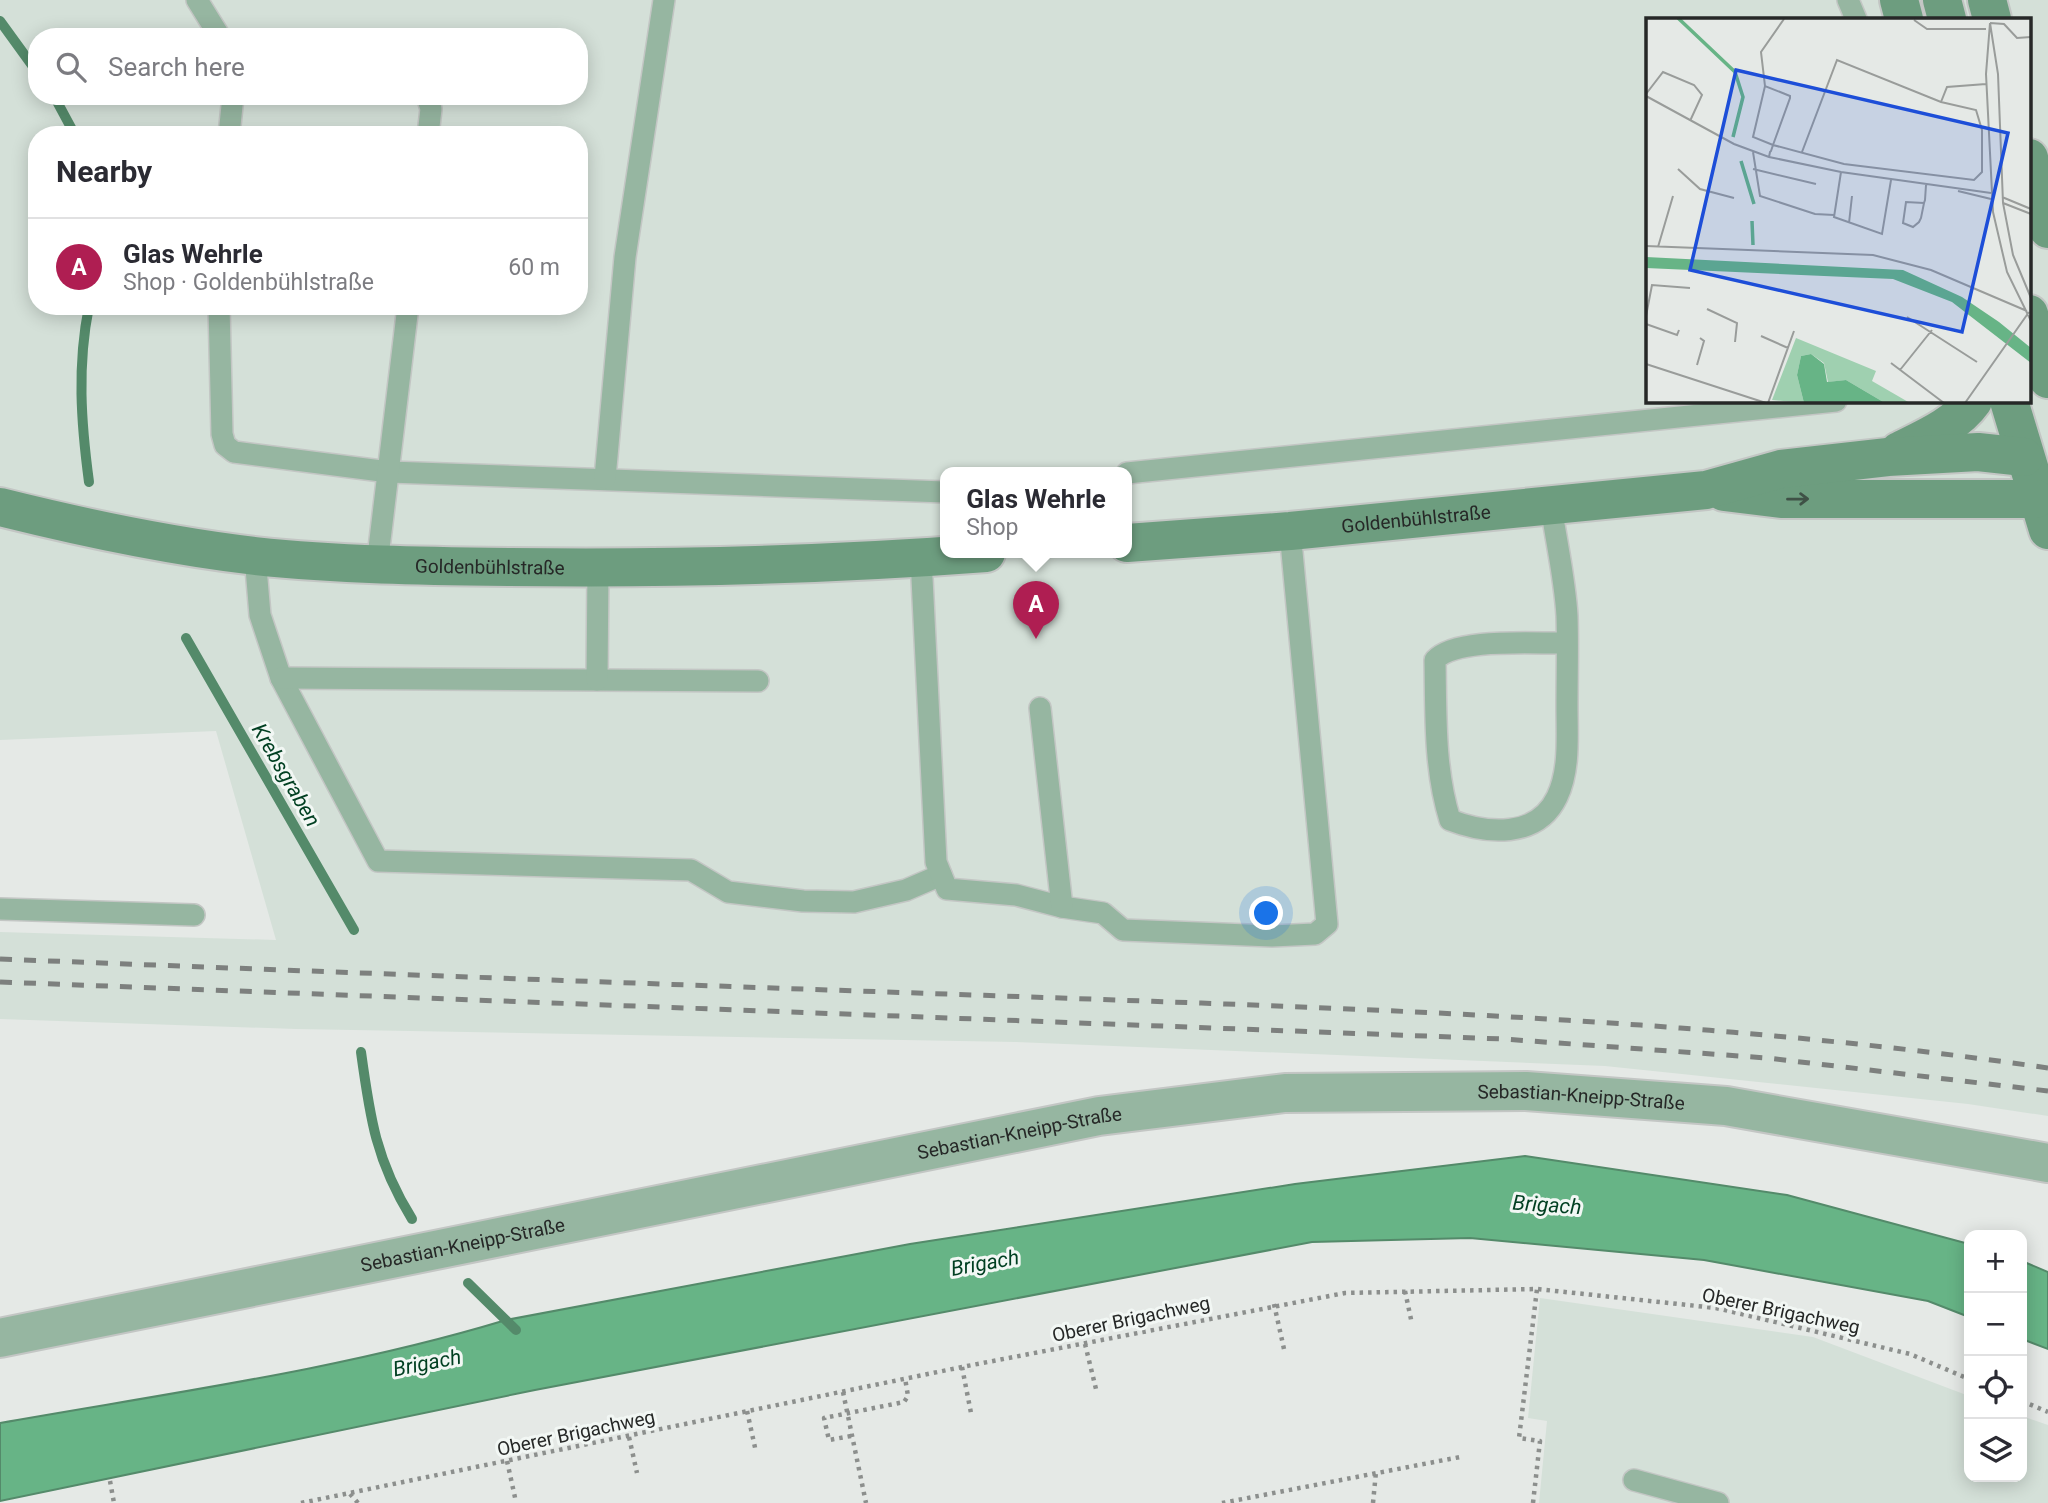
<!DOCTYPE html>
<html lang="en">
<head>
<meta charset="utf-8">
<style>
  body { margin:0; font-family:Roboto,sans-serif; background:#f7f7f7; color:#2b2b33 }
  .controls { position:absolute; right:21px; bottom:21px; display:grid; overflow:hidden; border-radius:14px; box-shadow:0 4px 18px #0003 }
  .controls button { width:63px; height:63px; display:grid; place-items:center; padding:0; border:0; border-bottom:2px solid #e1e1e2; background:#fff; color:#2b2b33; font:35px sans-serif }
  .you { position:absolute; left:1267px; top:914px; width:24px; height:24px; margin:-18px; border:5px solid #fff; border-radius:50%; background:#1a73e8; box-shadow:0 0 0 10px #1a73e833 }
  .badge { display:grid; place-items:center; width:46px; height:46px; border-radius:50%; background:#af1e52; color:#fff; font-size:23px; font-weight:700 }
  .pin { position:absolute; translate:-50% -58px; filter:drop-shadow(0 2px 4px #0008) }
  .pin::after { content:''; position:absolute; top:37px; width:24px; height:21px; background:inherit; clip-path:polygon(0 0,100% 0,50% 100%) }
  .popup { position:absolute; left:940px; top:467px; width:192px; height:91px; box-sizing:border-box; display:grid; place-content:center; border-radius:14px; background:#fff; filter:drop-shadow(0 2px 5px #0005); font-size:23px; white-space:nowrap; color:#7c7c81 }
  .popup b { font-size:26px; color:#2b2b33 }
  .popup::after { content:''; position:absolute; left:50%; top:100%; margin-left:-14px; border:14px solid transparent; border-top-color:#fff }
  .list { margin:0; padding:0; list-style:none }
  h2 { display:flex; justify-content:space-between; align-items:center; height:91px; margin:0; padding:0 28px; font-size:30px }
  h2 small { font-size:23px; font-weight:400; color:#7c7c81 }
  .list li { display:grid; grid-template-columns:46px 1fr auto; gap:21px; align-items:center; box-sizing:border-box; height:98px; padding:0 28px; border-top:2px solid #e1e1e2 }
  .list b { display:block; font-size:26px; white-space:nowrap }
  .list p { margin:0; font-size:23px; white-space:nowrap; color:#7c7c81 }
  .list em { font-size:23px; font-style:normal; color:#7c7c81 }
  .icon { flex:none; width:38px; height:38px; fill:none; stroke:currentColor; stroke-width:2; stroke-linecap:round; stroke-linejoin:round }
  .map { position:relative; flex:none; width:2048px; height:1503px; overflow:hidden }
  .search { position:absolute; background:#fff; box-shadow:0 4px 18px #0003; left:28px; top:28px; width:560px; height:77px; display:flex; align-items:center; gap:18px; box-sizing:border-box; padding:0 24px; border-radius:28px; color:#7c7c81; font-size:26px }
  .panel { position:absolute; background:#fff; box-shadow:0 4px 18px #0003; left:28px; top:126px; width:560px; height:189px; border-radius:28px }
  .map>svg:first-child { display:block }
  .built { fill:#d4e0d8; fill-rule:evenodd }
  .water { fill:#67b486; stroke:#548a6a; stroke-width:2 }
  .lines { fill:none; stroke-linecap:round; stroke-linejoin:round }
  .stream { stroke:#548a6a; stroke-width:10 }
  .lane-casing { stroke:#c3c6c4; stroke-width:24 }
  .street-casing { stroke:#c3c6c4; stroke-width:42 }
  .secondary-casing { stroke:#c3c6c4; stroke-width:42 }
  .path { stroke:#8c8f8d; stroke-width:4.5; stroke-dasharray:3.5 5; stroke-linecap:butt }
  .lane { stroke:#96b6a1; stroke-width:21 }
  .street { stroke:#96b6a1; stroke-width:38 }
  .secondary { stroke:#6d9d7f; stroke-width:38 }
  .rail { stroke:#7d807e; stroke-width:5; stroke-dasharray:12 12; stroke-linecap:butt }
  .oneway { stroke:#3f5146 }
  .labels { text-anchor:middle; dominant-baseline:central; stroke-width:6; stroke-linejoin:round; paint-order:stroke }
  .street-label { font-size:19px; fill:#262827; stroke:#f2f7f4 }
  .water-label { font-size:21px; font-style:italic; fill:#003f21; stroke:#f2f7f4 }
  .inset-river { fill:none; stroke:#67b486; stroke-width:3.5 }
  .inset-road { fill:none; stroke:#999c9a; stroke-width:2 }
  .view { fill:#1d4ed8; fill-opacity:0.15; stroke:#1d4ed8; stroke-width:3.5 }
  .inset-edge { fill:none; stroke:#262827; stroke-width:3.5 }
</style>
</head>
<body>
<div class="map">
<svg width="2048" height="1503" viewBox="0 0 2048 1503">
  <rect width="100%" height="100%" fill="#e5e9e6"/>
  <g class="built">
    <path d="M0 0H2048V1116L1968 1104 1605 1066 1016 1042 296 1029 0 1019V932L276 940 216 731 0 740ZM1647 19H2029V401H1647ZM37 37H579V96H37ZM37 135H579V306H37ZM945 473H1127V553H945Z"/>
    <polygon points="1540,1298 1813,1337 1969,1396 1969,1477 2022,1477 2022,1416 2048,1425 2048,1503 1539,1503 1547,1421 1528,1418"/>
  </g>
  <g class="water">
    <path d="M1525 1156 1787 1195 1969 1244V1317L1928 1301 1704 1260 1470 1238 1312 1242 535 1390 0 1501V1423C169 1393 341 1370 506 1320L910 1244 1295 1184Z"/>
    <polygon points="2022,1261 2048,1272 2048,1349 2022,1339"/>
  </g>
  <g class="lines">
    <g class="stream">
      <polyline points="0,21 37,72"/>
      <polyline points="54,96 75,135"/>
      <path d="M89 306C77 366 81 422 89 482"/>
      <polyline points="186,638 354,930"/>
      <path d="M361 1052C370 1118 376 1161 412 1219"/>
      <polyline points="468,1283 516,1330"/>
    </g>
    <g class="lane-casing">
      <g id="lane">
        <polyline points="197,0 220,37"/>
        <polyline points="1848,0 1856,19"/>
        <polyline points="427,96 431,109 428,135"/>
        <polyline points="229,135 233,96"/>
        <polyline points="219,306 222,434 225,445 234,452 389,472 945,492"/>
        <polyline points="1127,473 1836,401"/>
        <polyline points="605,478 625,257 664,0"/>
        <path d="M1551 505C1556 541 1565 579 1567 616 1568 646 1567 677 1567 707 1567 736 1570 770 1557 797 1537 839 1486 834 1450 820 1434 769 1436 713 1435 660 1456 637 1535 644 1567 643"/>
        <polyline points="255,556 260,615 281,678 378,861 691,870 728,892 803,901 854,902 906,890 941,875"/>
        <polyline points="921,558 936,862 947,889 1016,895 1062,907 1103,913 1123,930 1272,936 1315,934 1327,924 1290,531"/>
        <polyline points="377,565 408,306"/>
        <polyline points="281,678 758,681"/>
        <polyline points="597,680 598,568"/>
        <polyline points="1040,708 1062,907"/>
        <polyline points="0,909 194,915"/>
        <polyline points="1634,1480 1718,1503"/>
      </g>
    </g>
    <g class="street-casing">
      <g id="street">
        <path id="s1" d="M0 1338 1099 1116 1285 1093 1526 1091 1726 1106 2048 1163"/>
      </g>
    </g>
    <g class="secondary-casing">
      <g id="secondary">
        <polyline points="1899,0 1904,19"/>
        <polyline points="1942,0 1947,19"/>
        <polyline points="1987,0 1992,19"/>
        <polyline points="2029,158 2048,229"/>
        <polyline points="2029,314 2048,379"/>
        <polyline points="2009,401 2048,530"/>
        <path d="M1899 451C1925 438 1956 425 1973 401"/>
        <polyline points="1724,492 1781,499 2036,499"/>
        <path id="s2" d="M0 507C84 528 169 546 255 556 339 565 424 566 509 567 668 569 827 565 986 553"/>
        <path id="s3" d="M1127 543 1290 531 1706 490 1781 469 1888 457 1978 452 2024 457"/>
      </g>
    </g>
    <g class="path">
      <polyline points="1405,1291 1412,1324"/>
      <polyline points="1274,1304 1284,1349"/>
      <polyline points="1085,1344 1096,1389"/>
      <polyline points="962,1367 971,1413"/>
      <polyline points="843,1392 866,1503"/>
      <polyline points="2022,1401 2048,1412"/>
      <polyline points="747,1411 756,1452"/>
      <polyline points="851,1436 829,1440 824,1418 904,1402 908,1396 905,1378"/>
      <polyline points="629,1437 637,1473"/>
      <polyline points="507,1461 516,1502"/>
      <polyline points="110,1481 114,1503"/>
      <polyline points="350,1494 358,1503"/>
      <polyline points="301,1503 962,1367 1345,1293 1537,1289 1716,1308 1910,1354 1969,1379"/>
      <polyline points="1222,1503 1460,1457"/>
      <polyline points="1373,1503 1376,1472"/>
      <polyline points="1533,1503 1540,1441 1519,1438 1537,1289"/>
    </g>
    <use href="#lane" class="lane"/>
    <use href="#street" class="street"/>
    <use href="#secondary" class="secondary"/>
    <g class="rail">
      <path d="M0 959C354 973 707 986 1061 998 1391 1010 1721 1020 2048 1068"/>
      <polyline points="0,982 1503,1039 1767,1058 2048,1091"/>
    </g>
  </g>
  <defs><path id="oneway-shaft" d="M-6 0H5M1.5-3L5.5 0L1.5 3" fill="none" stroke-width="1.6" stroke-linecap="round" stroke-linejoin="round" transform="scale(1.75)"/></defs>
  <use class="oneway" href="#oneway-shaft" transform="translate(1798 499) rotate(-1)"/>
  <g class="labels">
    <g class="street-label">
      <text stroke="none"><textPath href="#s3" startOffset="290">Goldenbühlstraße</textPath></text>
      <text stroke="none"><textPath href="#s2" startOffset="495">Goldenbühlstraße</textPath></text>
      <text stroke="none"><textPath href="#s1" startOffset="1605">Sebastian-Kneipp-Straße</textPath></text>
      <text stroke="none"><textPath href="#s1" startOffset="1040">Sebastian-Kneipp-Straße</textPath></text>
      <text stroke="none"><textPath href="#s1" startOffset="472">Sebastian-Kneipp-Straße</textPath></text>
      <text transform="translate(1781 1311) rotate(12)">Oberer Brigachweg</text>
      <text transform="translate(1131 1319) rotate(-12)">Oberer Brigachweg</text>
      <text transform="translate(576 1433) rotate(-12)">Oberer Brigachweg</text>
    </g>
    <g class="water-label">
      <text transform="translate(286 775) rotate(60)">Krebsgraben</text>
      <text transform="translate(1547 1205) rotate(4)">Brigach</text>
      <text transform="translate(985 1263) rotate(-10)">Brigach</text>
      <text transform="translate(427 1363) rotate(-11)">Brigach</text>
    </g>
  </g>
  <g transform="translate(1646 18)">
    <rect width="385" height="385" fill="#e5e9e6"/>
    <path d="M150 320 230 353 226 363 264 385H239L200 362 182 364 178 345 165 336 155 338 151 357 158 385 126 382Z" fill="#9fd0b0"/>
    <path d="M0 239 257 252 316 279 353 304 385 330V345L306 284 247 261 0 250ZM165 336 178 346 181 364 200 362 239 385H158L151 357 155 338Z" fill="#67b486"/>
    <path class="inset-river" d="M32 0 89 54 97 79 87 119M95 143 108 186M106 203 107 227"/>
    <path class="inset-road" d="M268 2 281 11H340M344 5 358 6 371 20 385 19M344 5 340 56 347 194 361 254 385 303M344 5 352 56 357 185 367 237 385 280M119 68 115 34 138 1M0 76 17 54 48 67 56 77 44 103M0 78 88 126 123 139 195 154 345 175M295 84 301 69 340 66M107 134 114 178 169 196 188 197M123 139 124 134 125 133 127 127 144 80V78L119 68 107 119 127 127 198 146 328 162 336 154V112L330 92 295 84 191 42 156 134M32 151 54 171 88 180M107 151 170 166M195 154 188 199 236 216 245 162M312 173 345 181M356 179 385 191M278 185 260 184 257 205 267 209 273 204 275 200 278 185 279 182 280 167M357 185 385 196M203 205 206 178M0 228 227 237 285 252 381 293M12 229 27 178M61 291 91 305 89 324M0 298 6 267 44 270M261 299 331 344M0 306 31 317 33 312M115 318 142 330M245 345 298 385M0 346 120 385M51 347 58 323 54 320M254 352 286 312M122 385 148 313M319 385 383 294"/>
    <path class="view" d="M90 52 362 115 316 314 44 252Z"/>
    <rect width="385" height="385" class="inset-edge"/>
  </g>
</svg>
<div class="controls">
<button>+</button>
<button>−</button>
<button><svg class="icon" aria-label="locate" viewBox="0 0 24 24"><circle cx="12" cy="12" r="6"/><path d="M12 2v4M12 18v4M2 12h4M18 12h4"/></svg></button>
<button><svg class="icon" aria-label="layers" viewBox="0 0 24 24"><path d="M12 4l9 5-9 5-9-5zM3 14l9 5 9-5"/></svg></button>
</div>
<div class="you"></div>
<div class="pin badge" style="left:1036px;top:639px">A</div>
<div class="popup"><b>Glas Wehrle</b>Shop</div>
<div class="search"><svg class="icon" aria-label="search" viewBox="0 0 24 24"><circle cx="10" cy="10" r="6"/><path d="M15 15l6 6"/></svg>Search here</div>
<section class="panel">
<h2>Nearby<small></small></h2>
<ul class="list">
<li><span class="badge">A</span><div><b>Glas Wehrle</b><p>Shop · Goldenbühlstraße</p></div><em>60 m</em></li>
</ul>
</section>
</div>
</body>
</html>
